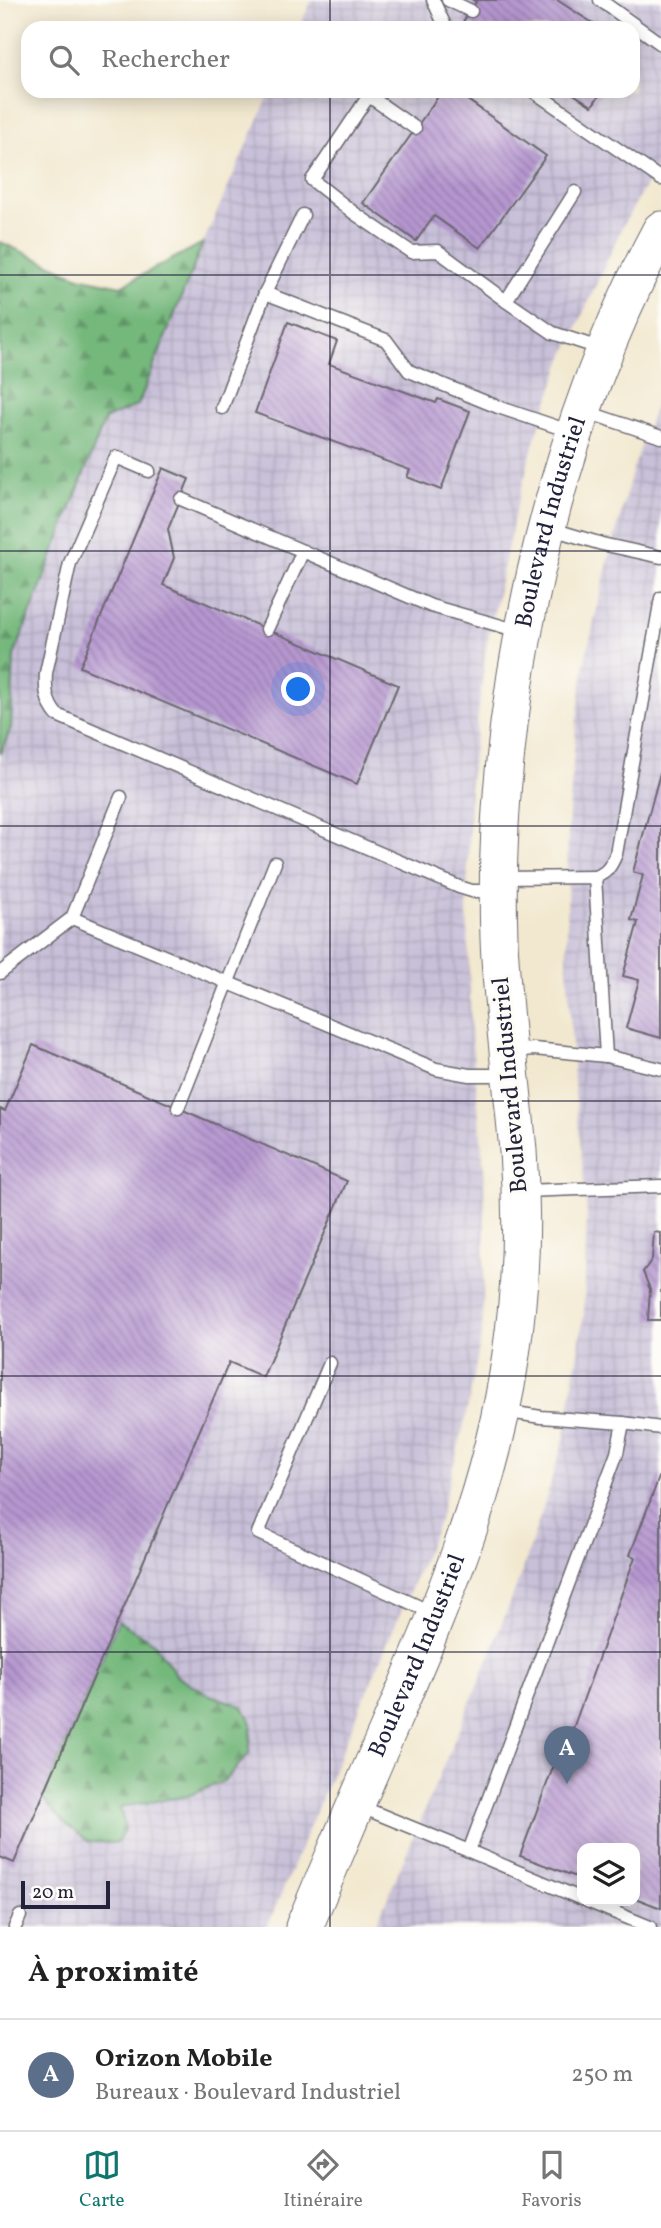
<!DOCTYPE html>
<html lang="fr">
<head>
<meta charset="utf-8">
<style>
  body { margin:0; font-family:Vollkorn,serif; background:#f2f2f2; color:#222 }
  .controls { position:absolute; right:21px; bottom:21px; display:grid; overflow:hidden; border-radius:14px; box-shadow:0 4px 18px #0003 }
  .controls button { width:63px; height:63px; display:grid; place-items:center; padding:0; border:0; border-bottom:2px solid #e0e0e0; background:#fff; color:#222; font:35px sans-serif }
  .scale { position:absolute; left:21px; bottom:18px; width:89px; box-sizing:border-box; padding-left:7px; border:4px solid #22223b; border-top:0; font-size:19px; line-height:24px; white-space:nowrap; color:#22223b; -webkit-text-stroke:5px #fdfcf7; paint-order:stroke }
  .you { position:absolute; left:299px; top:690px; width:24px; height:24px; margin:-18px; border:5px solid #fff; border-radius:50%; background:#1a73e8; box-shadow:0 0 0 10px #1a73e833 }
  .badge { display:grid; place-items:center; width:46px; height:46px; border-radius:50%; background:#0f766e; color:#fff; font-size:23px; font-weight:700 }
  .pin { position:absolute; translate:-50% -58px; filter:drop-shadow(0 2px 4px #0008) }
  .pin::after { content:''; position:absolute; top:37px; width:24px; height:21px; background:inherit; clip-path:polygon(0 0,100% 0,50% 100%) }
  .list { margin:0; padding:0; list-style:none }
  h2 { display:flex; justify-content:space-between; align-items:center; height:91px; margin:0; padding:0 28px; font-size:30px }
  h2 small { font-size:23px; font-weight:400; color:#767676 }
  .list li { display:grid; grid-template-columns:46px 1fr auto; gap:21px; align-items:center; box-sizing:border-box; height:112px; padding:0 28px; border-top:2px solid #e0e0e0 }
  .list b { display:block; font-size:26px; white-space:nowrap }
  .list p { margin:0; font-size:23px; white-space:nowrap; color:#767676 }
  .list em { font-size:23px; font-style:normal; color:#767676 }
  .icon { flex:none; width:38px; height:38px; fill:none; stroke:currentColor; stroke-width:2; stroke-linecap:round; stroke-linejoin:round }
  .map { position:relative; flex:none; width:661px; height:1927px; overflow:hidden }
  .search { position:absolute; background:#fff; box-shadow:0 4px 18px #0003; left:21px; right:21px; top:21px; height:77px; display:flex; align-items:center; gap:18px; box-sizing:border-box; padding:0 24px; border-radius:21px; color:#767676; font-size:26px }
  .sheet { height:203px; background:#fff }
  nav { display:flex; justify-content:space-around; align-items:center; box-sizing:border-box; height:98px; border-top:2px solid #e0e0e0; background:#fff; font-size:19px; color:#767676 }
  nav a { display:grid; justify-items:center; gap:4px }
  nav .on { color:#0f766e }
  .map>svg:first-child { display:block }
  .industrial { fill:url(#industrial-grid); fill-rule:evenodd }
  .forest { fill:url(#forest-firs); stroke:#4b6d5b; stroke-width:2 }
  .building { fill:url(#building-back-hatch) }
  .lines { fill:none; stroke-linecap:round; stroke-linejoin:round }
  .lane-casing { stroke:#6b676f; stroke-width:15 }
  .secondary-casing { stroke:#6b676f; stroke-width:39 }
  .lane { stroke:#fff; stroke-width:12 }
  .secondary { stroke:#fff; stroke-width:37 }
  .grid { fill:none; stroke:#22223b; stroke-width:2; stroke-opacity:0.55 }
  .labels { text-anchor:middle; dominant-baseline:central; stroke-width:7; stroke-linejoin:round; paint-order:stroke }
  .street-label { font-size:24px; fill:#22223b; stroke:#fdfcf7 }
</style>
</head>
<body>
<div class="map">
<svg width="661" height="1927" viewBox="0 0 661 1927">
  <defs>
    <pattern id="industrial-grid" width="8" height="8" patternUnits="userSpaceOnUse" patternTransform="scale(1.75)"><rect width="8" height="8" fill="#c8bfd8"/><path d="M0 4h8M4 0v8" fill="none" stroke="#aca4ba"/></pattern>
    <pattern id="forest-firs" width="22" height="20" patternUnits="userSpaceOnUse" patternTransform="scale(1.75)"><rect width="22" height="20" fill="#74b87b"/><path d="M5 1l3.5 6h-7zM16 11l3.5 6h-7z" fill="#5f9566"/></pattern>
    <pattern id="building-back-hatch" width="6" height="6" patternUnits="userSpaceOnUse" patternTransform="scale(1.75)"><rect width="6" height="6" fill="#b697d0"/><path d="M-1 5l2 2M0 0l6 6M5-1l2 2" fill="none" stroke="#947baa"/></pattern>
  </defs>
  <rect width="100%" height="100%" fill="#fdfcf7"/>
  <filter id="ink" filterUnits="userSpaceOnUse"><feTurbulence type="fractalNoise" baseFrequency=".0143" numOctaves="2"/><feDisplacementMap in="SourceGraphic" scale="14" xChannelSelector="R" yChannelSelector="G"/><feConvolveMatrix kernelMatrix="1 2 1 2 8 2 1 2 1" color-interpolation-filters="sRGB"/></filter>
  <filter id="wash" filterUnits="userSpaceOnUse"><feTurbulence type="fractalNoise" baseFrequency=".00686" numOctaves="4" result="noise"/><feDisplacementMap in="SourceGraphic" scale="28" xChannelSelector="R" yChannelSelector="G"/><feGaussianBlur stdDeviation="1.57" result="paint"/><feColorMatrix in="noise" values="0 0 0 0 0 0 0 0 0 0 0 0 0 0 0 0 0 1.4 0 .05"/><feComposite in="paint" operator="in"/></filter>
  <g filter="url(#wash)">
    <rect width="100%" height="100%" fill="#f2e8cf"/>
    <g class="industrial">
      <polygon points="312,0 661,0 661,159 622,227 562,361 534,442 516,509 486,648 470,781 467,908 471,1030 484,1170 485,1225 482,1333 465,1421 438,1524 267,1927 0,1927 0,754 11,728 14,656 106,419 139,405 203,243 271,91 633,91 633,28 299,28"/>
      <path d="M661 389V1927H375L481 1677 523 1569 544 1505 565 1435 584 1313 587 1213 574 1080 567 965 568 828 576 726 585 661 606 570 632 472ZM582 1848H635V1901H582Z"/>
    </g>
    <g class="forest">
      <polygon points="0,242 79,277 121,286 203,243 138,405 105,419 14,656 11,728 0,754"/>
      <polygon points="118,1621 154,1643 177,1676 210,1695 242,1706 252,1723 249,1754 224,1781 188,1796 120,1807 125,1828 117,1843 89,1842 65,1823 42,1798"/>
    </g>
    <g id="blocks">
      <g class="building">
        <polygon points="473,0 557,0 600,28 473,28 463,22 476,2"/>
        <polygon points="442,91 455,91 546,156 480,248 434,216 416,241 363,203"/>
        <polygon points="569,91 602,91 592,106"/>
        <polygon points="288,322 337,341 329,364 436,403 438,399 470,411 441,490 407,477 410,470 255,413"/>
        <polygon points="163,468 189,479 168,529 174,558 163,585 398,685 357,784 80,667"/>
        <polygon points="660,773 661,773 661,1038 626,1028 639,980 623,976 638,922 631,920 643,875 633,872"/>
        <polygon points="33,1045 347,1181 263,1377 229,1362 14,1863 0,1857 0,1109 5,1111"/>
        <polygon points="654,1232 661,1233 661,1320 648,1320 650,1289 643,1272 652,1259"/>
        <polygon points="661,1472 661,1908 635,1898 635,1848 582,1848 582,1879 520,1856 558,1754 563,1756 635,1557 630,1555"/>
      </g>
    </g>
  </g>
  <g filter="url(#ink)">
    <use href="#blocks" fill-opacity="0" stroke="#6b676f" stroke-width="2"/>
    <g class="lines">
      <g class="lane-casing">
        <g id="lane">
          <polyline points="433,0 446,28"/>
          <polyline points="448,0 471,11"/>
          <polyline points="600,0 661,44"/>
          <polyline points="372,91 312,180 354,213 411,252 438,251 506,301"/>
          <polyline points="533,91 661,179"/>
          <polyline points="369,96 415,128"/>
          <polyline points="575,192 506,301 553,333 602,349"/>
          <polyline points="265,293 303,215"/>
          <polyline points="222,408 265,293 386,340 409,371 498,407 572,432"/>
          <polyline points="584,411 661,437"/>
          <path d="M149 471 116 457 70 563 46 673C45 689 46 702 57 715L459 887 472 891H495"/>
          <polyline points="181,499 431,606 522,632"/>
          <polyline points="552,529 602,544 661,557"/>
          <polyline points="267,629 303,551"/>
          <path d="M595 877C607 873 611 866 616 854L661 598"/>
          <polyline points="502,878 595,877 606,1056 534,1049 512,1051"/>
          <polyline points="72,918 121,797"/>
          <polyline points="0,973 72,918 436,1069 469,1075 507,1075"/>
          <polyline points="606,1056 661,1069"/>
          <polyline points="178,1108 275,863"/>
          <polyline points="524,1191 661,1186"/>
          <polyline points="330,1363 258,1533 433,1613"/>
          <polyline points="623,1423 661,1428"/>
          <polyline points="359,1806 469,1851 617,1453 623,1423 541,1417 503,1411"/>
          <polyline points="469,1851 582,1899"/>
          <polyline points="587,1901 650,1927"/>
          <polyline points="15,1927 20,1916"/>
        </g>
      </g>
      <g class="secondary-casing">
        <g id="secondary">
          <path id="s1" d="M304 1927C333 1859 361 1791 391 1723 443 1602 493 1486 511 1354 521 1287 523 1218 518 1151 512 1080 502 1010 499 939 491 704 550 438 661 230"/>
        </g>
      </g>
      <use href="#lane" class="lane"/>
      <use href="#secondary" class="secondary"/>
    </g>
  </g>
  <path class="grid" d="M330 0V28M330 91V1927M0 275H661M0 551H661M0 826H661M0 1101H661M0 1376H661M0 1652H661"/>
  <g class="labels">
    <g class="street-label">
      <text stroke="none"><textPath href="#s1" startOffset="1449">Boulevard Industriel</textPath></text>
      <text transform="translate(511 1085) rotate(-95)">Boulevard Industriel</text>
      <text stroke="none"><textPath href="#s1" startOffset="294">Boulevard Industriel</textPath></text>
    </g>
  </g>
</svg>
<div class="controls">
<button><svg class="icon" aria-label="layers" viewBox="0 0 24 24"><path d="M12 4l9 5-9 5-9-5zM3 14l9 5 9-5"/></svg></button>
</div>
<div class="scale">20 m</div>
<div class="you"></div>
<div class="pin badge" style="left:567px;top:1784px;background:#5c6f8a">A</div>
<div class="search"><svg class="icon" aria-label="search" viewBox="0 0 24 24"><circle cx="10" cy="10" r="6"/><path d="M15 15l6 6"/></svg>Rechercher</div>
</div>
<section class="sheet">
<h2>À proximité<small></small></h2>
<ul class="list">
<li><span class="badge" style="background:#5c6f8a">A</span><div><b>Orizon Mobile</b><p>Bureaux · Boulevard Industriel</p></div><em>250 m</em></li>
</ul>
</section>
<nav>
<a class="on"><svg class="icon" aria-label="map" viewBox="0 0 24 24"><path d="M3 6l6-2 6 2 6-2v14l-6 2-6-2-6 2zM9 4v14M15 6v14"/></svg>Carte</a>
<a><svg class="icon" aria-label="directions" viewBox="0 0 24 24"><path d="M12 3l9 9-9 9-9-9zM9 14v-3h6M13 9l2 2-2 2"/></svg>Itinéraire</a>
<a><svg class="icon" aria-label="saved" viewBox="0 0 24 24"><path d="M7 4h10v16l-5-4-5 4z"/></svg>Favoris</a>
</nav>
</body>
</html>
